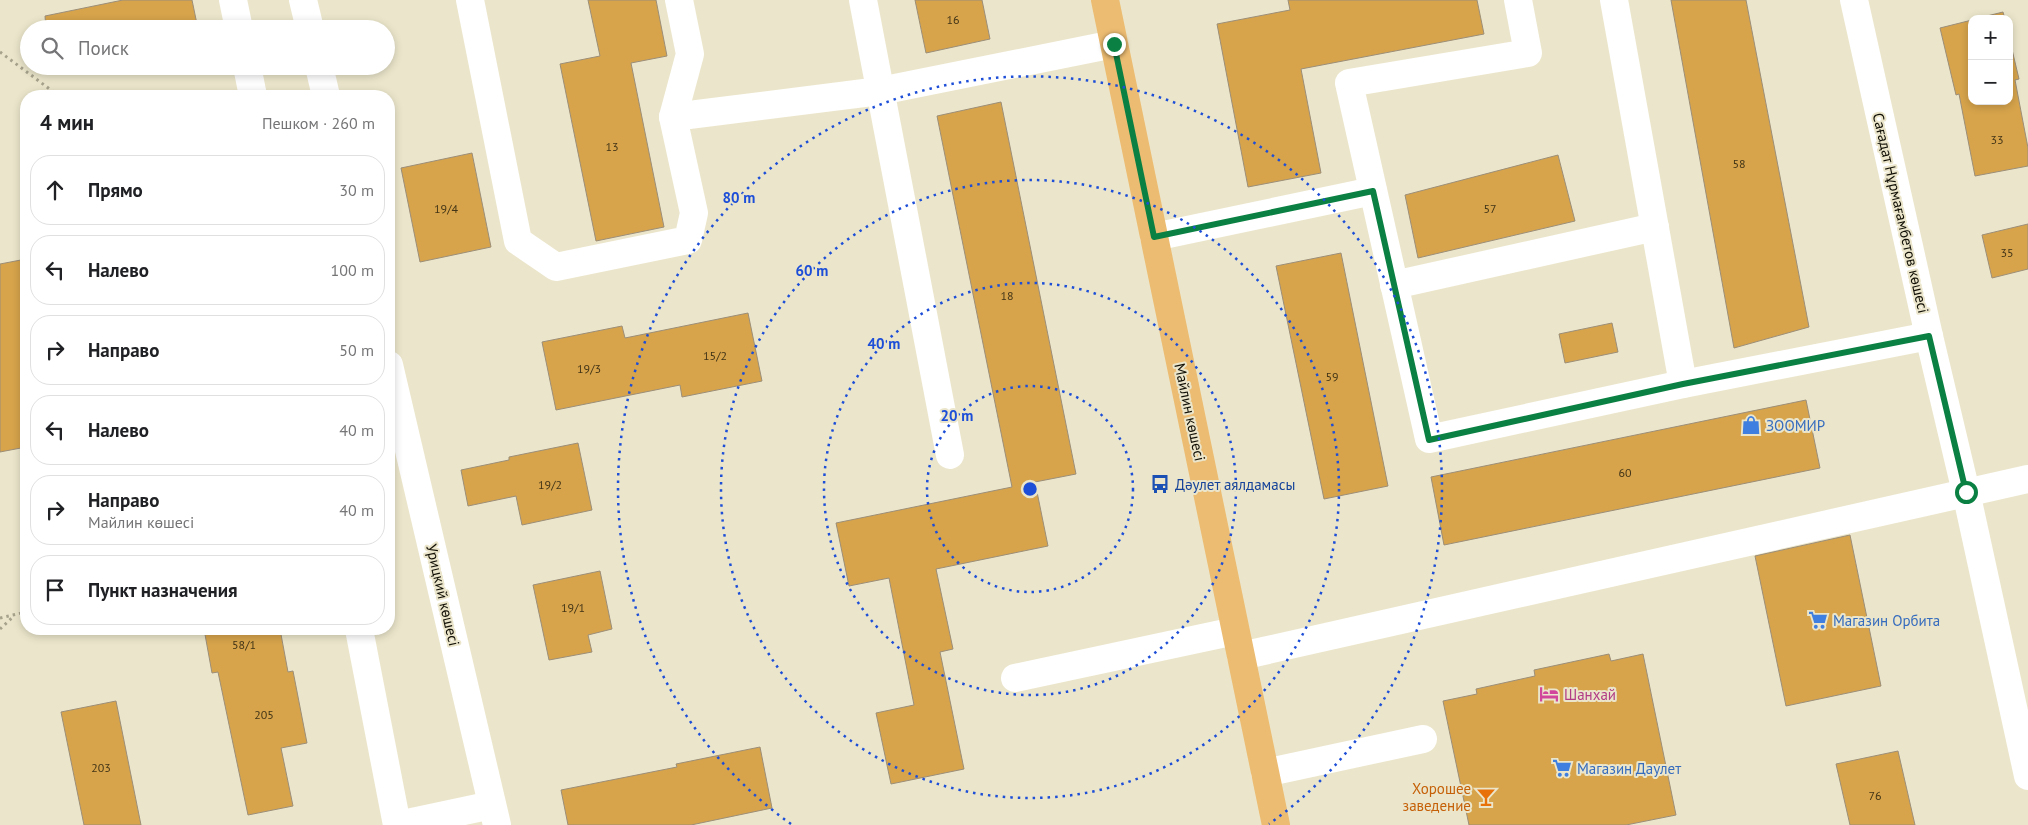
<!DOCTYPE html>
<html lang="ru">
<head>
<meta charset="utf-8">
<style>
  body { margin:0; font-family:"PT Sans",sans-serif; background:#f2f2f2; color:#202124 }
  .controls { position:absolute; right:15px; top:15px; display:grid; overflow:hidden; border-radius:10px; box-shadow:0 2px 8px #0003 }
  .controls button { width:45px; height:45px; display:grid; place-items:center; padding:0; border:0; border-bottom:1px solid #e0e0e0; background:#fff; color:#202124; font:25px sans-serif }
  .stop { position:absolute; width:15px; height:15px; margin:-11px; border:4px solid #0b8043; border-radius:50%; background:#fff }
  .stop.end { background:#0b8043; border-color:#fff; box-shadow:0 1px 5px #0008 }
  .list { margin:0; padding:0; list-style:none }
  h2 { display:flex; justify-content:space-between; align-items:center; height:65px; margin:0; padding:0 20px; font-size:21px }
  h2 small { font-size:16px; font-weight:400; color:#757577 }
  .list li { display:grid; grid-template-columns:32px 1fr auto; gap:15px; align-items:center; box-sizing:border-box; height:70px; margin:0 10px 10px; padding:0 10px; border:1px solid #e0e0e0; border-radius:20px }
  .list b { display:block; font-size:19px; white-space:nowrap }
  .list p { margin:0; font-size:16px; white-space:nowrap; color:#757577 }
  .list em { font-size:16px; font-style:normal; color:#757577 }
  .icon { flex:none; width:28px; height:28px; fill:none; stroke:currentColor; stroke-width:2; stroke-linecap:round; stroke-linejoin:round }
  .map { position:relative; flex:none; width:2028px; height:825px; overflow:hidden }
  .search { position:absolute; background:#fff; box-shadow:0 2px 8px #0003; left:20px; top:20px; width:375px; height:55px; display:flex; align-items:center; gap:12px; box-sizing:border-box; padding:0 18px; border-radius:28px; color:#757577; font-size:19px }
  .panel { position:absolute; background:#fff; box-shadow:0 2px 8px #0003; left:20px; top:90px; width:375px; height:545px; border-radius:20px }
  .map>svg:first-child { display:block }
  .building { fill:#d7a44b; stroke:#9c8e78 }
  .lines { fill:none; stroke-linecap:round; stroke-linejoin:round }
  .path { stroke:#a6a28c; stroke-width:3; stroke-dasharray:2.5 4; stroke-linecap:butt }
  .minor { stroke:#fff; stroke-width:28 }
  .major { stroke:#ecbc72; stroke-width:28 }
  .route { stroke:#0b8043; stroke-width:6 }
  .ring { fill:none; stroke:#1d4ed8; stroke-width:2.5; stroke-dasharray:2.5 5 }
  .labels { text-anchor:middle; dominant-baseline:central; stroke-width:4; stroke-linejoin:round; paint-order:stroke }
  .number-label { font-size:12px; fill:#423417 }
  .street-label { font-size:15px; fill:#110f06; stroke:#ebe6cb }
  .shop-label { font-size:15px; fill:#366cbe; stroke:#ebe6cb; text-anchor:start }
  .transit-label { font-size:15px; fill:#164399; stroke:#ebe6cb; text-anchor:start }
  .hotel-label { font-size:15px; fill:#b23c85; stroke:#ebe6cb; text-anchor:start }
  .food-label { font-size:15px; fill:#c56008; stroke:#ebe6cb; text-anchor:end }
  .centre { fill:#1d4ed8; stroke:#ebe6cb; stroke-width:2.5 }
  .ring-label { font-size:15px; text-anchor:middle; font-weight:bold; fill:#1d4ed8; stroke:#ebe6cb; stroke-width:4; stroke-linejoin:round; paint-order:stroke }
</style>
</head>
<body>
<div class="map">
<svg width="2028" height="825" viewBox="0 0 2028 825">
  <rect width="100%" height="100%" fill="#ebe6cb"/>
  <g class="building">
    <polygon points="123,0 192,0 198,29 46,29 45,16"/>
    <polygon points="588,0 656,0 667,56 631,63 664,227 596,241 560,64 600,56"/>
    <polygon points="915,0 982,0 990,39 926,53"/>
    <polygon points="1288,0 1477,0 1484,34 1301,69 1321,173 1248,187 1217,24 1290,10"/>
    <polygon points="1671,0 1746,0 1809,327 1734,348"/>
    <polygon points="2003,12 2005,19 1975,19"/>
    <polygon points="1972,20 1972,101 2009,101 2009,37 2019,79 2015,80 2028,148 2028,166 1975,176 1959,94 1956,95 1940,28"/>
    <polygon points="1001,102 1076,474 1035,482 1048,546 936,569 953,649 940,652 964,769 891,784 876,713 914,705 889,578 849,586 836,523 1012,487 937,116"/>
    <polygon points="472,153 491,247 420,262 401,168"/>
    <polygon points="1558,155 1575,221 1418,258 1405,195"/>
    <polygon points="2028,224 2028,269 1992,278 1982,235"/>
    <polygon points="1341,253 1388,486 1324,499 1276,266"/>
    <polygon points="26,259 26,447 0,452 0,264"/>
    <polygon points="748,313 762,381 682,397 680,385 556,410 542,342 622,326 625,338"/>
    <polygon points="1612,323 1618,352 1565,363 1559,334"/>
    <polygon points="1806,400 1820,468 1444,545 1431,477"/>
    <polygon points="578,443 592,510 522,525 516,496 468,506 461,470 509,460 509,457"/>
    <polygon points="1850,535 1881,686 1786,706 1755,556"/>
    <polygon points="600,571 612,629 588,635 592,652 549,660 533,585"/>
    <polygon points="204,629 280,629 288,672 293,671 307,743 281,748 293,806 248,815 218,672 212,673"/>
    <polygon points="1609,654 1611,661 1643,654 1676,815 1626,825 1469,825 1443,701 1477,694 1476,689 1535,676 1534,670"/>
    <polygon points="116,701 141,825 84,825 61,712"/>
    <polygon points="760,747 772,808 691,825 568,825 561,790 677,767 676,764"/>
    <polygon points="1898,751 1915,825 1850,825 1836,764"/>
  </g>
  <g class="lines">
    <g class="path">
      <polyline points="0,52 59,96"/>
      <polyline points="0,618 26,612"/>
      <polyline points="0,629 14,616"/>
    </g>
    <g class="minor">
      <polyline points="233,0 239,29"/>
      <polyline points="303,0 310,29"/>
      <polyline points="470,0 518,241 556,267 688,240 694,213 673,117 690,54 679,0"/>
      <polyline points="863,0 950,455"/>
      <polyline points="1518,0 1528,53 1349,83 1429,439 1683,384 1929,336"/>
      <polyline points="1614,0 1683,384"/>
      <polyline points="1854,0 1929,336 1966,492 2028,776"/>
      <polyline points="247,66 253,96"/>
      <polyline points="319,66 326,96"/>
      <polyline points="673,117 880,91 1114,44"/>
      <polyline points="1154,237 1373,191"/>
      <polyline points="1394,285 1655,227"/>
      <polyline points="389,365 497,825"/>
      <polyline points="359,629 397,825"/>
      <polyline points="1241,656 2028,479"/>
      <polyline points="1015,678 1235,631"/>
      <polyline points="1265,773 1423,739"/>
      <polyline points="398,825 492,805"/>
    </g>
    <polyline class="major" points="1105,0 1276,825"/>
  </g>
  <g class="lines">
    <polyline class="route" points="1114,44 1154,237 1373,191 1429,440 1683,384 1929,336 1966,492"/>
  </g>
  <g class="ring">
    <circle cx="1030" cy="489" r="103"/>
    <circle cx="1030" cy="489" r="206"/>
    <circle cx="1030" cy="489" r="309"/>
    <path d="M791 824A412 412 0 1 1 1269 824"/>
  </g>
  <defs>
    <g id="shop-bare" transform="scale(1.5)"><path d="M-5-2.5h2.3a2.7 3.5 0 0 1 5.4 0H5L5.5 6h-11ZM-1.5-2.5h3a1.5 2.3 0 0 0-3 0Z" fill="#3f7fe0" stroke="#ebe6cb" stroke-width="2.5" paint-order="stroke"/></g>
    <g id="bus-bare" transform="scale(1.5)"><path d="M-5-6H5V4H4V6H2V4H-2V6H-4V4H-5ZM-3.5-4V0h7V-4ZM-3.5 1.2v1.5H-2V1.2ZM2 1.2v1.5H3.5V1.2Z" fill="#1a4fb4" stroke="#ebe6cb" stroke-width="2.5" paint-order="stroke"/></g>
    <g id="supermarket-bare" transform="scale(1.5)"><path d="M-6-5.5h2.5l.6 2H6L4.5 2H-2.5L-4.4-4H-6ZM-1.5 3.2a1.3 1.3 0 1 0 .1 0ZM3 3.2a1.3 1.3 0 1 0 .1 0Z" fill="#3f7fe0" stroke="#ebe6cb" stroke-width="2.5" paint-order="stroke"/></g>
    <g id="hotel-bare" transform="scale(1.5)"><path d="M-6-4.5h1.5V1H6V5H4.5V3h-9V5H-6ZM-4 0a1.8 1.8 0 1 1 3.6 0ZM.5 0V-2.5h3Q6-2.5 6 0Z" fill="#d1479c" stroke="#ebe6cb" stroke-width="2.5" paint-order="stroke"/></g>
    <g id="bar-bare" transform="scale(1.5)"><path d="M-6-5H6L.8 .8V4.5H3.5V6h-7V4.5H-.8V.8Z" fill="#e8710a" stroke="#ebe6cb" stroke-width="2.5" paint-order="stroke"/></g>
  </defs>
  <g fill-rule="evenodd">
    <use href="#shop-bare" x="1751" y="425"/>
    <use href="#bus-bare" x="1160" y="484"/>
    <use href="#supermarket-bare" x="1818" y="620"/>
    <use href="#hotel-bare" x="1549" y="694"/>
    <use href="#supermarket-bare" x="1562" y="768"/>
    <use href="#bar-bare" x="1486" y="797"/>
  </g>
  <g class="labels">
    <g class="number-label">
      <text x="953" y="19">16</text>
      <text x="1997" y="139">33</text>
      <text x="612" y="146">13</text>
      <text x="1739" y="163">58</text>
      <text x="446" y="208">19/4</text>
      <text x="1490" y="208">57</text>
      <text x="2007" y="252">35</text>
      <text x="1007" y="295">18</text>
      <text x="715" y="355">15/2</text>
      <text x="589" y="368">19/3</text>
      <text x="1332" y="376">59</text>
      <text x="1625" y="472">60</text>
      <text x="550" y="484">19/2</text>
      <text x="573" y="607">19/1</text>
      <text x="244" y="644">58/1</text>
      <text x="264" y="714">205</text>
      <text x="101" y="767">203</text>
      <text x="1875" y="795">76</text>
    </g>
    <g class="street-label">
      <text transform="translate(1901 213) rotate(77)">Сағадат Нұрмағамбетов көшесі</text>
      <text transform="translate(1190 412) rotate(78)">Майлин көшесі</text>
      <text transform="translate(443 595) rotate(77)">Урицкий көшесі</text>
    </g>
    <g class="shop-label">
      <text x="1766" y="425">ЗООМИР</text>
      <text x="1833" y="620">Магазин Орбита</text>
      <text x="1577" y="768">Магазин Даулет</text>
    </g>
    <g class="transit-label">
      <text x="1175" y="484">Дәулет аялдамасы</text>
    </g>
    <g class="hotel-label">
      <text x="1564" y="694">Шанхай</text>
    </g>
    <g class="food-label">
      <text x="1471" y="788">Хорошее<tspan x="1471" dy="17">заведение</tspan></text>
    </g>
  </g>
  <circle cx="1030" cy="489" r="8" class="centre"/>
  <g class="ring-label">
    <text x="739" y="203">80 m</text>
    <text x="812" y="276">60 m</text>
    <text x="884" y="349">40 m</text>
    <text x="957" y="421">20 m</text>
  </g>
</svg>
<div class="controls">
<button>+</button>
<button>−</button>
</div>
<div class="stop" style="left:1966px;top:492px"></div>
<div class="stop end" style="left:1114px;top:44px"></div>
<div class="search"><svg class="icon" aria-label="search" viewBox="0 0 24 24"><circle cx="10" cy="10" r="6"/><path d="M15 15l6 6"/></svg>Поиск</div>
<section class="panel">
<h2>4 мин<small>Пешком · 260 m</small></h2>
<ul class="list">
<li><svg class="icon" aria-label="ahead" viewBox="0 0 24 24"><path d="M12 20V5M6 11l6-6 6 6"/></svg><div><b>Прямо</b></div><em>30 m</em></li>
<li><svg class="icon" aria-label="left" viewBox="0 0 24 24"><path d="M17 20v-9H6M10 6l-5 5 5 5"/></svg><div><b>Налево</b></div><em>100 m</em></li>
<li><svg class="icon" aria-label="right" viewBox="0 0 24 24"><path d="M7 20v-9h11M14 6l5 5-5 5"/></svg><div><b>Направо</b></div><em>50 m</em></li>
<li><svg class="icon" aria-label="left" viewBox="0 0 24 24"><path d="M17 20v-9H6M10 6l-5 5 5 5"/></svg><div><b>Налево</b></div><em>40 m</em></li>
<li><svg class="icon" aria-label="right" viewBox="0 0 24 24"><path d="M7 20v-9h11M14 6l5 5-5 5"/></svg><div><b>Направо</b><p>Майлин көшесі</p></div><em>40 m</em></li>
<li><svg class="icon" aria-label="arrive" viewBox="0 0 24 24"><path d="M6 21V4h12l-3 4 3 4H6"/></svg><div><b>Пункт назначения</b></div></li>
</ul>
</section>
</div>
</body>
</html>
